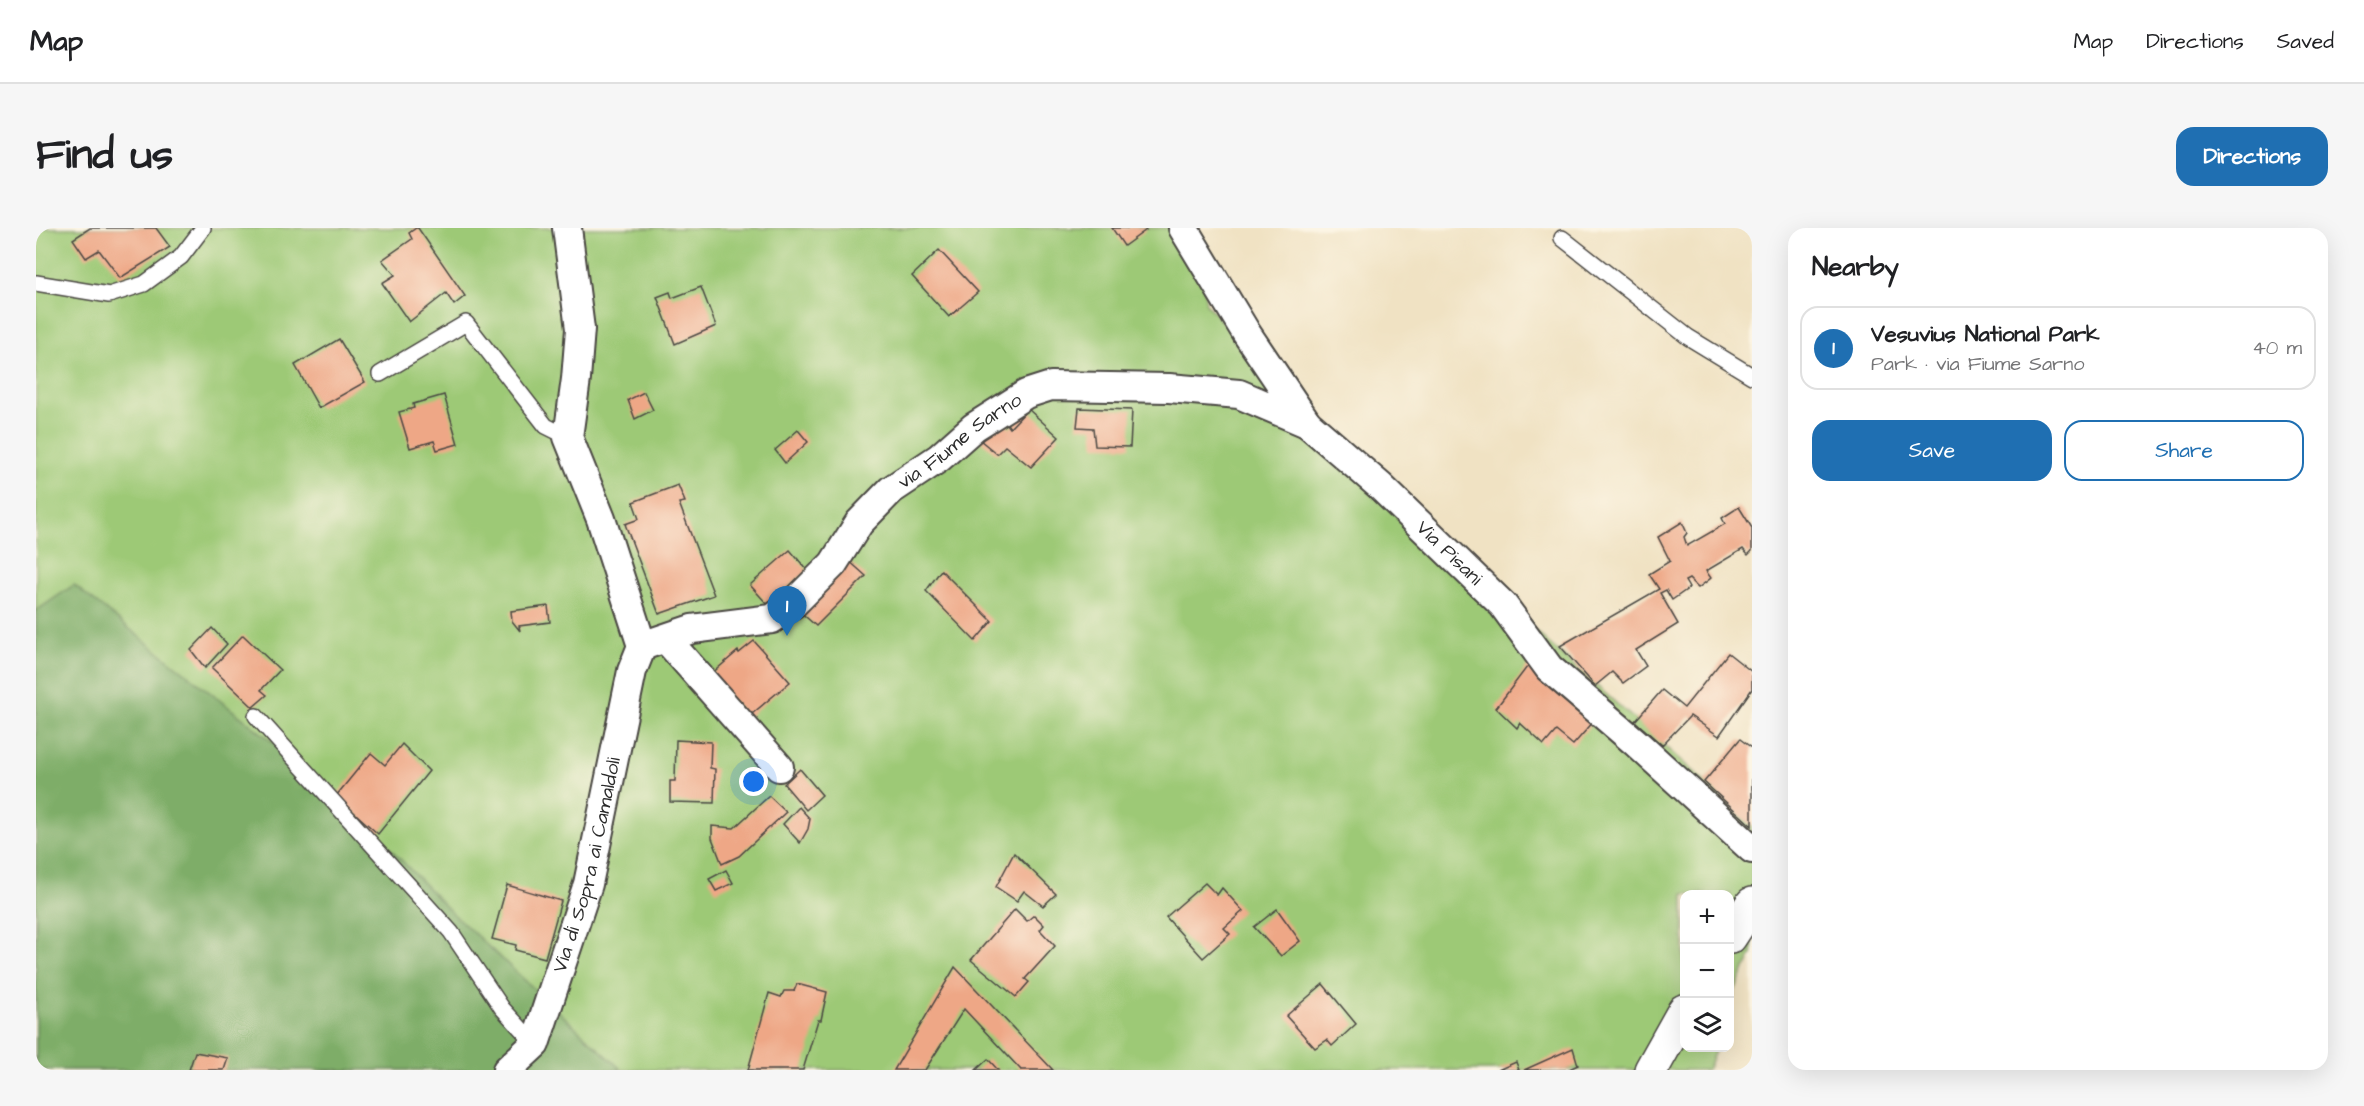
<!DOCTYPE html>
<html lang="en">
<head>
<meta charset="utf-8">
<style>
  body { margin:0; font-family:"Architects Daughter",sans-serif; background:#f6f6f6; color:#202124 }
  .controls { position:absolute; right:18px; bottom:18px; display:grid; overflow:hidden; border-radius:12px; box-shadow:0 6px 24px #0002 }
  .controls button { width:54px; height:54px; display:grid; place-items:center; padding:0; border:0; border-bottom:2px solid #e0e0e0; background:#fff; color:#202124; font:30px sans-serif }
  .you { position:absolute; left:718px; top:554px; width:21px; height:21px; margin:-15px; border:4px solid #fff; border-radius:50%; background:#1a73e8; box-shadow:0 0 0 9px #1a73e833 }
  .badge { display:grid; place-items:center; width:39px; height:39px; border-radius:50%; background:#1f6fb2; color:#fff; font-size:20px; font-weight:700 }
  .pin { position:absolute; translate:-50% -50px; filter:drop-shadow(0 2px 3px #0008) }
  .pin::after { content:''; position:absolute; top:32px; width:21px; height:18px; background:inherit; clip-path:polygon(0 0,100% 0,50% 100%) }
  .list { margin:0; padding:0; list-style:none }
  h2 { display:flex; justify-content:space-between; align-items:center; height:78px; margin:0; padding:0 24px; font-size:26px }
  h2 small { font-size:20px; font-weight:400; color:#757577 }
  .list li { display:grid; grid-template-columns:39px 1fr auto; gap:18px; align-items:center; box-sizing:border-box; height:84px; margin:0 12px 12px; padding:0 12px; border:2px solid #e0e0e0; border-radius:18px }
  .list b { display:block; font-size:22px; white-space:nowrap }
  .list p { margin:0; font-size:20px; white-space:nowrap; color:#757577 }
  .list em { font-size:20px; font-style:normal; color:#757577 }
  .actions { display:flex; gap:12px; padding:18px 24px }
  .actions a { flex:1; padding:14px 0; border:2px solid #1f6fb2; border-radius:18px; text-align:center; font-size:21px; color:#1f6fb2 }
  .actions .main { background:#1f6fb2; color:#fff }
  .icon { flex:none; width:33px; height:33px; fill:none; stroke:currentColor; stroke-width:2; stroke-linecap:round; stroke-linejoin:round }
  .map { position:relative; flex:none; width:1716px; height:842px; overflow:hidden; border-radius:18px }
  header { display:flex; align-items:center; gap:36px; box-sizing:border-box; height:84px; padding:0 30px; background:#fff; border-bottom:2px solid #e0e0e0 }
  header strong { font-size:28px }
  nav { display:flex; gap:33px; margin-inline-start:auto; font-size:21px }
  .intro { display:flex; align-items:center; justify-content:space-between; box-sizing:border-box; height:144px; padding:0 36px }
  h1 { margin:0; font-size:42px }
  .button { padding:15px 27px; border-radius:18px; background:#1f6fb2; color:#fff; font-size:21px; font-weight:700 }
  main { display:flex; gap:36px; padding:0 36px }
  aside { flex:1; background:#fff; border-radius:18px; box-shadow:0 6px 24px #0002 }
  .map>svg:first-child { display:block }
  .green { fill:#9dc976; stroke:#647a50; stroke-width:1.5 }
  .forest { fill:#7ead67; stroke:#546c49; stroke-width:1.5 }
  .building { fill:#eea786 }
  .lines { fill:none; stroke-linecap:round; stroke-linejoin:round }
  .lane-casing { stroke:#494642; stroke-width:18 }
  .street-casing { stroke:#494642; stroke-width:32 }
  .secondary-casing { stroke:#494642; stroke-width:36 }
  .lane { stroke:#fff; stroke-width:15 }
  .street { stroke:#fff; stroke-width:28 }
  .secondary { stroke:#fff; stroke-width:33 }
  .labels { text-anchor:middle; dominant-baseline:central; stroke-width:6; stroke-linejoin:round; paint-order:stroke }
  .street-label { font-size:20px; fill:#2b2b2b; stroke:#fcf5e5 }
</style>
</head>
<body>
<header>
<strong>Map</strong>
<nav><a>Map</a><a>Directions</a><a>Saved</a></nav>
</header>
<div class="intro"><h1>Find us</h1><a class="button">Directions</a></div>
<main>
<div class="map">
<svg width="1716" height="842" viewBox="0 0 1716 842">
  <rect width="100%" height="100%" fill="#fcf5e5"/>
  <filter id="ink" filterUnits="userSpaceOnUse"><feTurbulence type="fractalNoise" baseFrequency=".0167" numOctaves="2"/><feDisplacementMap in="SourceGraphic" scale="12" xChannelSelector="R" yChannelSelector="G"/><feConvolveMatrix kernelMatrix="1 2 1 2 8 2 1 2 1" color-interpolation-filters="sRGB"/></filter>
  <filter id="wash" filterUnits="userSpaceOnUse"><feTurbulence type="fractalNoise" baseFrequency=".008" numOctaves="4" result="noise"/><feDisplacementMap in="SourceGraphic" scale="24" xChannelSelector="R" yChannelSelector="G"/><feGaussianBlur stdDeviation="1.35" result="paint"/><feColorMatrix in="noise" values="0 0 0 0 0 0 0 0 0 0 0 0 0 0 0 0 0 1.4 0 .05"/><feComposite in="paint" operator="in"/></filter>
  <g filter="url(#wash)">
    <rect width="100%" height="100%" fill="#f0e2c3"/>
    <polygon class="green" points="0,0 1160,0 1170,76 1225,135 1483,389 1697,579 1697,583 1716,598 1716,726 1699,762 1694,782 1694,666 1648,666 1648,820 1680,820 1671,842 0,842"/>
    <polygon class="forest" points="38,357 300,564 414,683 586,842 0,842 0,383"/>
    <g id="blocks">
      <g class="building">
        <polygon points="54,0 120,0 134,19 84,50 63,22 50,30 37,11"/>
        <polygon points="380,0 382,0 429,68 418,77 410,65 373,94 346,55 359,47 346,32 376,11 373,5"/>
        <polygon points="1076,0 1109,0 1110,2 1088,18"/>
        <polygon points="903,22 942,64 913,89 876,48"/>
        <polygon points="665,59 680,98 639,116 621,69 634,64 636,70"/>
        <polygon points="303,111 329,154 283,180 259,137"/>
        <polygon points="608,164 617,182 599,191 592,172"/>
        <polygon points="408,167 422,216 401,222 398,213 374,220 363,184 378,180 377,176"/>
        <polygon points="1043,180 1096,182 1094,219 1059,218 1057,200 1041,199"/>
        <polygon points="992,181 1023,209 995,239 969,218 961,226 944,212 966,189 974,200"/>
        <polygon points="762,202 772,214 749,235 739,222"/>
        <polygon points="642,257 649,274 643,275 678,367 623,386 589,296 603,291 597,274"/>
        <polygon points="1703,279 1716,300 1716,323 1712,327 1707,321 1670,343 1675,350 1662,360 1653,351 1649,353 1653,360 1636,372 1630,362 1624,365 1642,396 1600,422 1610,438 1587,455 1576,444 1559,458 1524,418 1623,361 1613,346 1634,333 1622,309 1646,294 1651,305 1648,309 1651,318 1689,296 1686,290"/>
        <polygon points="754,322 772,343 732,377 714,357"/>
        <polygon points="811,331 830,348 780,398 761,381"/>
        <polygon points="905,342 956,393 939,413 890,363"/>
        <polygon points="512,378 514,394 483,398 484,403 476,393 475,383"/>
        <polygon points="176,400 191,416 169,440 155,422"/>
        <polygon points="207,407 244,442 225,462 231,467 217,479 176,440"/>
        <polygon points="718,413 754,454 711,490 674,447 702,423 703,425"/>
        <polygon points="1692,425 1716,444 1716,461 1683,508 1654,488 1626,517 1599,493 1626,462 1648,480"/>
        <polygon points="1494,435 1559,492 1537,517 1520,503 1508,517 1484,495 1481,500 1460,480"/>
        <polygon points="1704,511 1716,520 1716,598 1668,554"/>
        <polygon points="640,512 675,514 674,540 679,541 678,575 634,574 634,553 639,553"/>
        <polygon points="366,516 393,543 342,606 300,568 335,525 349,537"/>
        <polygon points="764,541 786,567 770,582 748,556"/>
        <polygon points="733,568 750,584 703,628 686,636 676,610 676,598 698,600"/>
        <polygon points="763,579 774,591 772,601 764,615 747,596"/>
        <polygon points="978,625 1020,666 1007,678 988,663 981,673 960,659"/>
        <polygon points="690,642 697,655 680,663 673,651"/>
        <polygon points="1169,655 1181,667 1186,660 1207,683 1188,700 1194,706 1167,730 1130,689"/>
        <polygon points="471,657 525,673 509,730 479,722 480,717 456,711"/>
        <polygon points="979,681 991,693 998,687 1008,697 1004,702 1019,718 989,751 993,754 980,769 935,732"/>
        <polygon points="1241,681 1264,713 1245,728 1218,699"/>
        <polygon points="919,739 1017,842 985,842 928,781 889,842 858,842"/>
        <polygon points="761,756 791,764 785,792 782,792 767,842 712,842 733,765 745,769 748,763 758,763"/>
        <polygon points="1287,756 1320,796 1296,818 1291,812 1279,820 1250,788"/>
        <polygon points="1537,820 1542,837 1531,842 1488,842"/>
        <polygon points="159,824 192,830 188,842 153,842"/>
        <polygon points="952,831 962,842 940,842"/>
        <polygon points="1480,834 1483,842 1462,842"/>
      </g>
    </g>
  </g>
  <g filter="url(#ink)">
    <use href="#blocks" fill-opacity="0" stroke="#494642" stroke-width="1.5"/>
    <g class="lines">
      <g class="lane-casing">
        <g id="lane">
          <polyline points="1526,10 1652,109 1716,148"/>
          <polyline points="0,55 73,67 108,56 145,29 167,0"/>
          <polyline points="344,146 430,95 510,198 532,209"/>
          <polyline points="220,488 415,704 466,780 499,816"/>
        </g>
      </g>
      <g class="street-casing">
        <g id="street">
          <polyline points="531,0 544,101 540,151 532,209 565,291 606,418"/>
          <path id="s1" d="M1147 0 1211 106 1271 195 1344 258 1467 377 1513 440 1599 514 1716 621"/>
          <polyline points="630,411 743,539"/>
          <path id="s2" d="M471 842 499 816 552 656 596 443 606 418 656 401 736 391 758 375 797 336 823 295 855 262 903 230 938 199 990 166 1015 158 1133 160 1203 166 1271 195"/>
        </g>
      </g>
      <g class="secondary-casing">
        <g id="secondary">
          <polyline points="1694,709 1716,676"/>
          <polyline points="1615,842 1648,783"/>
        </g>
      </g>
      <use href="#lane" class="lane"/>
      <use href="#street" class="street"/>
      <use href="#secondary" class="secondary"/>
    </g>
  </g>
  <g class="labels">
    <g class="street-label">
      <text stroke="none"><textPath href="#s2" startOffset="846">via Fiume Sarno</textPath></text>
      <text stroke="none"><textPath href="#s1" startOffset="424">Via Pisani</textPath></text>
      <text stroke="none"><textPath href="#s2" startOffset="225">Via di Sopra ai Camaldoli</textPath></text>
    </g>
  </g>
</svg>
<div class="controls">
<button>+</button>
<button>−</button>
<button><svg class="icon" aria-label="layers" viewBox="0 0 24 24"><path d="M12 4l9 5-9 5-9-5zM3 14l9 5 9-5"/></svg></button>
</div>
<div class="you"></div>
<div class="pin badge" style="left:751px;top:408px">1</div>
</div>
<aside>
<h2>Nearby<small></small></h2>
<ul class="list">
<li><span class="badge">1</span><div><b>Vesuvius National Park</b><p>Park · via Fiume Sarno</p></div><em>40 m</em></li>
</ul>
<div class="actions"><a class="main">Save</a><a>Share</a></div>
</aside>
</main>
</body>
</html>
